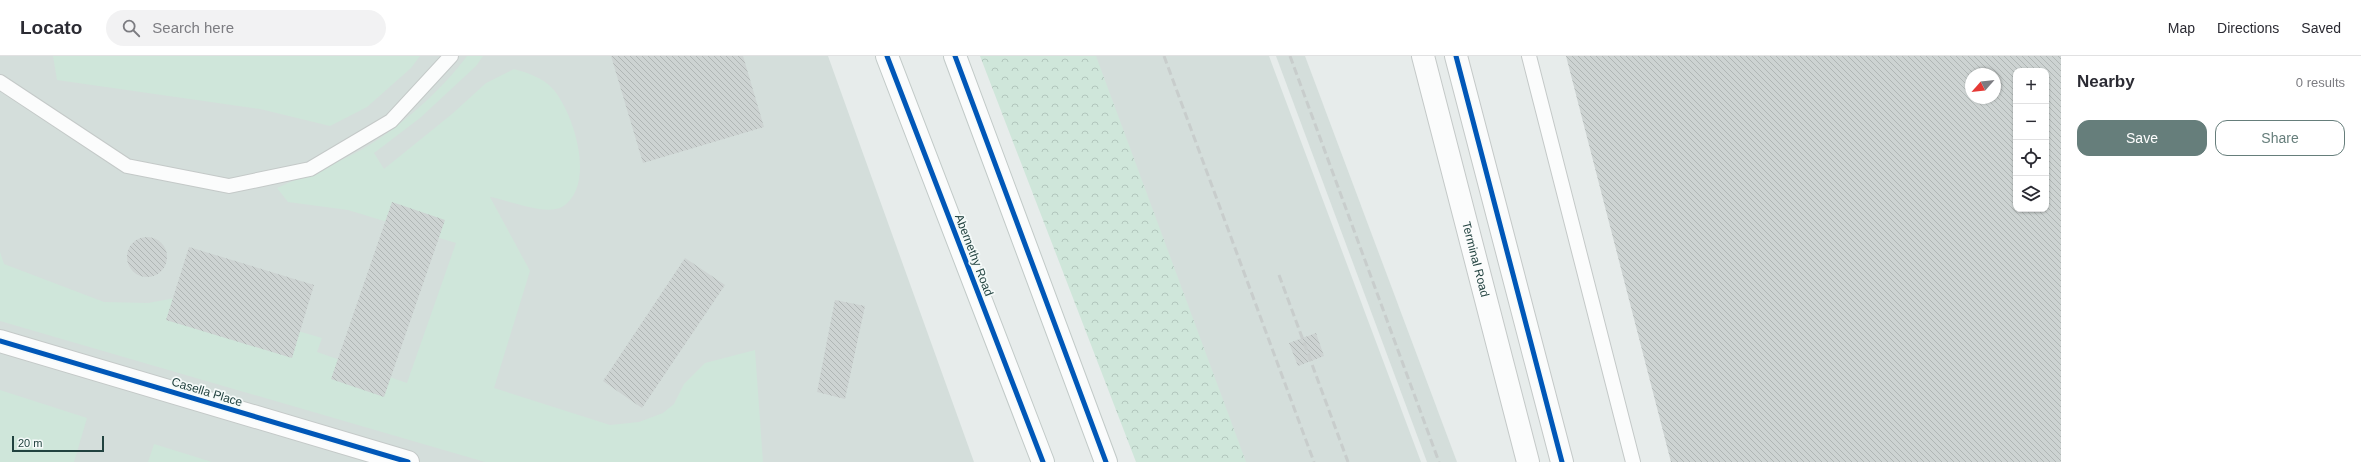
<!DOCTYPE html>
<html lang="en">
<head>
<meta charset="utf-8">
<style>
  body { margin:0; font-family:Arial,sans-serif; background:#f2f2f3; color:#2b2b33 }
  .controls { position:absolute; right:12px; top:12px; display:grid; overflow:hidden; border-radius:8px; box-shadow:0 1px 3px #0004 }
  .controls button { width:36px; height:36px; display:grid; place-items:center; padding:0; border:0; border-bottom:1px solid #e1e1e2; background:#fff; color:#2b2b33; font:20px sans-serif }
  .compass { position:absolute; left:1965px; top:12px; width:36px; height:36px; border-radius:50%; background:#fff; box-shadow:0 1px 3px #0004; rotate:243deg }
  .scale { position:absolute; left:12px; bottom:10px; width:92px; box-sizing:border-box; padding-left:4px; border:2px solid #21423f; border-top:0; font-size:11px; line-height:14px; white-space:nowrap; color:#21423f; -webkit-text-stroke:3px #f5faf9; paint-order:stroke }
  .list { margin:0; padding:0; list-style:none }
  h2 { display:flex; justify-content:space-between; align-items:center; height:52px; margin:0; padding:0 16px; font-size:17px }
  h2 small { font-size:13px; font-weight:400; color:#7c7c81 }
  .actions { display:flex; gap:8px; padding:12px 16px }
  .actions a { flex:1; padding:9px 0; border:1px solid #667e7b; border-radius:12px; text-align:center; font-size:14px; color:#667e7b }
  .actions .main { background:#667e7b; color:#fff }
  .icon { flex:none; width:22px; height:22px; fill:none; stroke:currentColor; stroke-width:2; stroke-linecap:round; stroke-linejoin:round }
  .map { position:relative; flex:none; width:2061px; height:406px; overflow:hidden }
  header { display:flex; align-items:center; gap:24px; box-sizing:border-box; height:56px; padding:0 20px; background:#fff; border-bottom:1px solid #e1e1e2 }
  header strong { font-size:19px }
  nav { display:flex; gap:22px; margin-inline-start:auto; font-size:14px }
  .search { width:280px; height:36px; background:#f2f2f3; display:flex; align-items:center; gap:10px; box-sizing:border-box; padding:0 14px; border-radius:22px; color:#7c7c81; font-size:15px }
  main { display:flex }
  aside { flex:1; background:#fff }
  .map>svg:first-child { display:block }
  .built { fill:#d4dedb }
  .grass { fill:#cfe6da }
  .forest { fill:url(#forest-crowns) }
  .building { fill:url(#building-back-hatch); fill-rule:evenodd }
  .lines { fill:none; stroke-linecap:round; stroke-linejoin:round }
  .lane-casing { stroke:#c4c9c8; stroke-width:16 }
  .street-casing { stroke:#c4c9c8; stroke-width:24 }
  .secondary-casing { stroke:#c2cac8; stroke-width:24 }
  .lane { stroke:#fbfcfc; stroke-width:14 }
  .street { stroke:#fbfcfc; stroke-width:22 }
  .secondary { stroke:#fbfcfc; stroke-width:22 }
  .rail { stroke:#c8cdcc; stroke-width:3; stroke-dasharray:8 4; stroke-linecap:butt }
  .cycleway-casing { stroke:#f5faf9; stroke-width:8 }
  .cycleway { stroke:#0057b8; stroke-width:5 }
  .labels { text-anchor:middle; dominant-baseline:central; stroke-width:3.5; stroke-linejoin:round; paint-order:stroke }
  .street-label { font-size:12px; fill:#21423f; stroke:#f5faf9 }
</style>
</head>
<body>
<header>
<strong>Locato</strong>
<div class="search"><svg class="icon" aria-label="search" viewBox="0 0 24 24"><circle cx="10" cy="10" r="6"/><path d="M15 15l6 6"/></svg>Search here</div>
<nav><a>Map</a><a>Directions</a><a>Saved</a></nav>
</header>
<main>
<div class="map">
<svg width="2061" height="406" viewBox="0 0 2061 406">
  <defs>
    <pattern id="forest-crowns" width="20" height="18" patternUnits="userSpaceOnUse"><rect width="20" height="18" fill="#cfe6da"/><path d="M2 6a3 3 0 1 1 6 0M12 15a3 3 0 1 1 6 0" fill="none" stroke="#b1c6bc"/></pattern>
    <pattern id="building-back-hatch" width="6" height="6" patternUnits="userSpaceOnUse"><rect width="6" height="6" fill="#cdd3d2"/><path d="M-1 5l2 2M0 0l6 6M5-1l2 2" fill="none" stroke="#b0b6b5"/></pattern>
  </defs>
  <rect width="100%" height="100%" fill="#e7eceb"/>
  <g class="built">
    <polygon points="0,0 828,0 974,406 0,406"/>
    <polygon points="1009,0 1269,0 1421,406 1168,406"/>
    <polygon points="1276,0 1305,0 1457,406 1427,406"/>
  </g>
  <g class="grass">
    <polygon points="53,0 420,0 411,12 367,51 330,70 260,53 57,24"/>
    <path d="M467 0H483L476 10 420 62 374 97 384 113 452 58 486 27 514 13C527 17 542 21 552 32 574 56 597 130 562 151 545 160 508 144 490 141L530 215 494 332 610 369 639 366 663 357 674 348 684 328 705 307 755 294 763 406H485L0 265V196L4 208 104 246 148 247 181 241 322 282 317 296 407 327 456 187 348 154 288 146 277 132C305 119 336 108 363 93 398 73 444 32 467 0Z"/>
    <polygon points="0,334 87,362 74,406 0,406"/>
    <polygon points="154,388 212,406 148,406"/>
  </g>
  <polygon class="forest" points="980,0 1096,0 1246,406 1136,406"/>
  <g class="building">
    <polygon points="611,0 743,0 764,71 643,107"/>
    <path d="M1566 0H2061V406H1671ZM2016 15H2046V153H2016ZM1971 18H1995V42H1971Z"/>
    <polygon points="392,146 445,164 384,341 331,323"/>
    <circle cx="147" cy="201" r="20"/>
    <polygon points="189,191 314,229 292,302 166,264"/>
    <polygon points="685,202 725,229 642,352 603,325"/>
    <polygon points="835,244 865,250 845,343 817,336"/>
    <polygon points="1316,277 1324,300 1298,310 1289,287"/>
  </g>
  <g class="lines">
    <g class="lane-casing">
      <g id="lane">
        <polyline points="1529,0 1633,406"/>
        <polyline points="0,26 127,110 229,130 310,113 391,65 451,0"/>
      </g>
    </g>
    <g class="street-casing">
      <g id="street">
        <path id="s1" d="M1423 0 1528 406"/>
        <polyline points="1456,0 1562,406"/>
        <polyline points="0,285 408,406"/>
      </g>
    </g>
    <g class="secondary-casing">
      <g id="secondary">
        <polyline points="887,0 1043,406"/>
        <polyline points="955,0 1106,406"/>
      </g>
    </g>
    <use href="#lane" class="lane"/>
    <use href="#street" class="street"/>
    <use href="#secondary" class="secondary"/>
    <g class="rail">
      <polyline points="1164,0 1314,406"/>
      <polyline points="1290,0 1439,406"/>
      <polyline points="1279,219 1348,406"/>
    </g>
    <g class="cycleway-casing">
      <g id="cycleway">
        <polyline points="887,0 1043,406"/>
        <polyline points="955,0 1106,406"/>
        <polyline points="1456,0 1562,406"/>
        <polyline points="0,285 408,406"/>
      </g>
    </g>
    <use href="#cycleway" class="cycleway"/>
  </g>
  <g class="labels">
    <g class="street-label">
      <text transform="translate(974 199) rotate(69)">Abernethy Road</text>
      <text stroke="none"><textPath href="#s1" startOffset="210">Terminal Road</textPath></text>
      <text transform="translate(207 336) rotate(17)">Casella Place</text>
    </g>
  </g>
</svg>
<div class="controls">
<button>+</button>
<button>−</button>
<button><svg class="icon" aria-label="locate" viewBox="0 0 24 24"><circle cx="12" cy="12" r="6"/><path d="M12 2v4M12 18v4M2 12h4M18 12h4"/></svg></button>
<button><svg class="icon" aria-label="layers" viewBox="0 0 24 24"><path d="M12 4l9 5-9 5-9-5zM3 14l9 5 9-5"/></svg></button>
</div>
<svg class="compass" viewBox="-18 -18 36 36"><path d="M0-13l5 13h-10z" fill="#e53935"/><path d="M0 13l5-13h-10z" fill="#7c7c81"/></svg>
<div class="scale">20 m</div>
</div>
<aside>
<h2>Nearby<small>0 results</small></h2>
<ul class="list">
</ul>
<div class="actions"><a class="main">Save</a><a>Share</a></div>
</aside>
</main>
</body>
</html>
